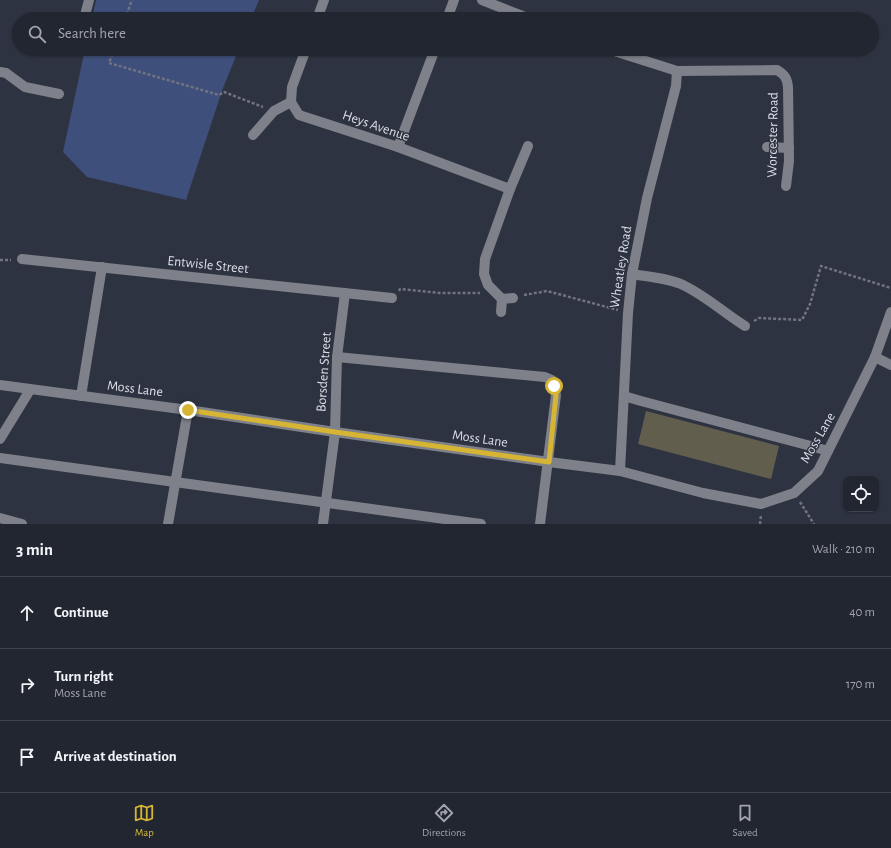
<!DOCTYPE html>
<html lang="en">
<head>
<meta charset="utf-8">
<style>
  body { margin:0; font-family:"Alegreya Sans",sans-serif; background:#2a2e39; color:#f1f3f6 }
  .controls { position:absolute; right:12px; bottom:12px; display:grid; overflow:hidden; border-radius:8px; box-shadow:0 1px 3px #0004 }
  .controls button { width:36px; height:36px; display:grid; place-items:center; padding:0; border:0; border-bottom:1px solid #3f434d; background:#222631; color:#f1f3f6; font:20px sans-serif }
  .stop { position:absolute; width:12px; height:12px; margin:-9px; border:3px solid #d6b534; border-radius:50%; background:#fff }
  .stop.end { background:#d6b534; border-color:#fff; box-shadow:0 1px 4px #0008 }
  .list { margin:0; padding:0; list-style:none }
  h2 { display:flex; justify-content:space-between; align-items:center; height:52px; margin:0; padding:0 16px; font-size:17px }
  h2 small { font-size:13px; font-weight:400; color:#a2a5ab }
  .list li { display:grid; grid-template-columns:26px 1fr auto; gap:12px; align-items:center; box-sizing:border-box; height:72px; padding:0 16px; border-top:1px solid #3f434d }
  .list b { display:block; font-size:15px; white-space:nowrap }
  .list p { margin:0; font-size:13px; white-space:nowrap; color:#a2a5ab }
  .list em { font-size:13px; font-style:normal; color:#a2a5ab }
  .icon { flex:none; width:22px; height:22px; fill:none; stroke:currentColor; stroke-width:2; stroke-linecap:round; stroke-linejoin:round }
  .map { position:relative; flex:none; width:891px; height:524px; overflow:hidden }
  .search { position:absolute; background:#222631; box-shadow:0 1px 3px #0004; left:12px; right:12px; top:12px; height:44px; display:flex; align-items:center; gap:10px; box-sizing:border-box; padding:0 14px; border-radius:22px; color:#a2a5ab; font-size:15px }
  .sheet { height:268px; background:#222631 }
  nav { display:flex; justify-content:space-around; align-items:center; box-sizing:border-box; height:56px; border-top:1px solid #3f434d; background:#222631; font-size:11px; color:#a2a5ab }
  nav a { display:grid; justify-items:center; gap:2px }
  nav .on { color:#d6b534 }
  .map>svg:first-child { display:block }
  .green { fill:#3f4f7b }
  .building { fill:#625e4d }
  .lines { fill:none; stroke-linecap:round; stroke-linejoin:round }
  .path { stroke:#707480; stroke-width:2.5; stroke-dasharray:3 2; stroke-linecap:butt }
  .minor { stroke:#7e8189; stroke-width:10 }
  .route { stroke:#d6b534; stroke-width:5 }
  .labels { text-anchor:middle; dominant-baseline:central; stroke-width:3; stroke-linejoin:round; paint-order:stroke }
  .street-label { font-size:14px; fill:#dbdfe8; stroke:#2e3341 }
</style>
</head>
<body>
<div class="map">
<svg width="891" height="524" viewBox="0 0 891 524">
  <rect width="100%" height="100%" fill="#2e3341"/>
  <g class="green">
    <polygon points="96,0 259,0 251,19 92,19"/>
    <polygon points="85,49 239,49 223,88 186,200 87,177 63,152"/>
  </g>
  <polygon class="building" points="646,411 779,446 771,479 638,444"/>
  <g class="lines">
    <g class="path">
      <polyline points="125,19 132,0"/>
      <polyline points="114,49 109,63 219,95 224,92 263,107"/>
      <polyline points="0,260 11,260"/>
      <polyline points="399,291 400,289 440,293 480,293"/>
      <polyline points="524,295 547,291 618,310"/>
      <polyline points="754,321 759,318 802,320 810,304 821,266 891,288"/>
      <polyline points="800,502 814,524"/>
      <polyline points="760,524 761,515"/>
    </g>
    <g class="minor">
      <polyline points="482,0 530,19"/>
      <polyline points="84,19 89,0"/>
      <polyline points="317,19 324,0"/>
      <polyline points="447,19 454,0"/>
      <polyline points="306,49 292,87 291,102 299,115 398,147 510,189"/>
      <path d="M608 49 677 71 777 70C785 75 787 78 788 87L789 161 786 186"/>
      <polyline points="77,51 77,49"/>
      <polyline points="0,72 6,73 25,87 59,94"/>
      <polyline points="253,135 274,111 291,102"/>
      <polyline points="398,147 435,49"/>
      <polyline points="767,147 789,148"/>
      <polyline points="22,259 392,298"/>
      <path d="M632 274C649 277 668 278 683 285 706 296 724 313 745 326"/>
      <polyline points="513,298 502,299 488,285 484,274 485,259 510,189 528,146"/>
      <polyline points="501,312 502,299"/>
      <polyline points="337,357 545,377 552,380 556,395 540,524"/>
      <polyline points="875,357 891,365"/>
      <polyline points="0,385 188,410 335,432 549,462 620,471 703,493 761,504 794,493 818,471 875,357 891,312"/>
      <polyline points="81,396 102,267"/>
      <polyline points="624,396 641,401 807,445 828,451"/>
      <polyline points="0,439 30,390"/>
      <polyline points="0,458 481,524"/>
      <polyline points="620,471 628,313 632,274 647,198 676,86 677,71"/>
      <polyline points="0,518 22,524"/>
      <polyline points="168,524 188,410"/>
      <polyline points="323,524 335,432 337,357 345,293"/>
    </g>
  </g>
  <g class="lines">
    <polyline class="route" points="188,410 335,432 549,462 556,395 554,386"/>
  </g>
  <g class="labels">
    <g class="street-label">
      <text transform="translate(376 126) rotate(19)">Heys Avenue</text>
      <text transform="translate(773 135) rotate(-89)">Worcester Road</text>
      <text transform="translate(208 265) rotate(6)">Entwisle Street</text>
      <text transform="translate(621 267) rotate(-81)">Wheatley Road</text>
      <text transform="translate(324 372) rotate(-86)">Borsden Street</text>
      <text transform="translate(135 389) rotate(7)">Moss Lane</text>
      <text transform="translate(818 438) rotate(-60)">Moss Lane</text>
      <text transform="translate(480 439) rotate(8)">Moss Lane</text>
    </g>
  </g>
</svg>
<div class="controls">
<button><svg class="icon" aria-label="locate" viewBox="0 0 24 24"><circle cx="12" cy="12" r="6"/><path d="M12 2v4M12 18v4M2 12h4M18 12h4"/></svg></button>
</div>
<div class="stop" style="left:554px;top:386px"></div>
<div class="stop end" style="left:188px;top:410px"></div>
<div class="search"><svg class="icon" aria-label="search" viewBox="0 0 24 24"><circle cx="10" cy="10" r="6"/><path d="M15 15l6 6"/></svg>Search here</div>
</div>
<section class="sheet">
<h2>3 min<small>Walk · 210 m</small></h2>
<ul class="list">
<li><svg class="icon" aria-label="ahead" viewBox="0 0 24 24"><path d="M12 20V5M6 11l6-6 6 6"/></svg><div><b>Continue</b></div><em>40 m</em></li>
<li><svg class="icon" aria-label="right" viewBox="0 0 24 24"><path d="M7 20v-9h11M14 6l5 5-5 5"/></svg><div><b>Turn right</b><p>Moss Lane</p></div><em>170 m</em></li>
<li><svg class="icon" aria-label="arrive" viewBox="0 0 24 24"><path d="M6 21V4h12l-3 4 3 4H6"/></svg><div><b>Arrive at destination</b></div></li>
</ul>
</section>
<nav>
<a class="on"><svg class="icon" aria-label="map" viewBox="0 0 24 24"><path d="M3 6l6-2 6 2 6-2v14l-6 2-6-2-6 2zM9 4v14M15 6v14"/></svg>Map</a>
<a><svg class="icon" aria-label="directions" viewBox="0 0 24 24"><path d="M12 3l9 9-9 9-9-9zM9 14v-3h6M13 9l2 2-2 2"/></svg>Directions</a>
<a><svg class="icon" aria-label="saved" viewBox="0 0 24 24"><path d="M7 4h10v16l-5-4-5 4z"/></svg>Saved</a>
</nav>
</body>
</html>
